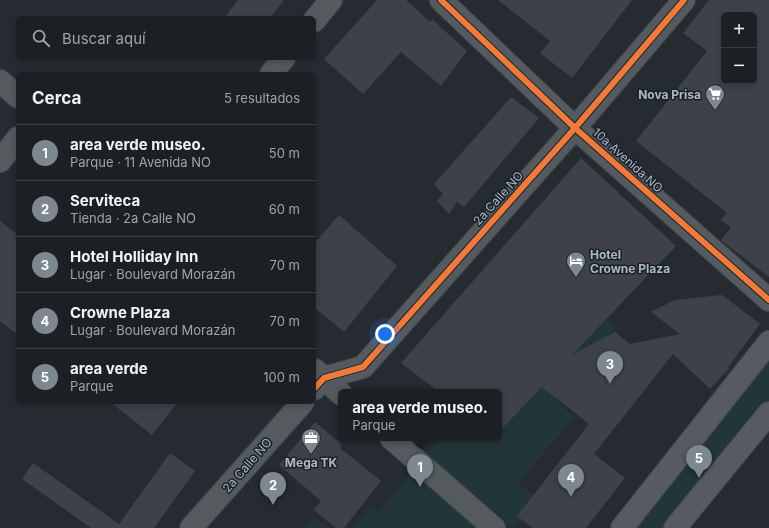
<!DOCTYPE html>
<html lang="es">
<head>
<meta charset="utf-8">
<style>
  body { margin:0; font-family:Inter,sans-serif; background:#25282d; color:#f1f3f6 }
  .controls { position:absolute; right:12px; top:12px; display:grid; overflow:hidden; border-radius:6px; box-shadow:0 2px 6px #0003 }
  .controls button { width:36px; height:36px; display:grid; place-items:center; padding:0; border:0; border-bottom:1px solid #3a3e42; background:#1c2025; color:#f1f3f6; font:20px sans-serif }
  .you { position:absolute; left:385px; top:334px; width:14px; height:14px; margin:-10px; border:3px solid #fff; border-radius:50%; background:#1a73e8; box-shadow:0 0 0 6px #1a73e833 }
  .badge { display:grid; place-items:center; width:26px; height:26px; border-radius:50%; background:#7e8790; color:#fff; font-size:13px; font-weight:700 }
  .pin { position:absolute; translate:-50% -33px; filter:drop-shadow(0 1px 2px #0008) }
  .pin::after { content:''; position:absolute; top:21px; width:14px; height:12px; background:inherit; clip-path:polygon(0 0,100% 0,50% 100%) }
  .popup { position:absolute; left:338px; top:389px; width:164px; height:52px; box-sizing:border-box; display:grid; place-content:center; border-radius:6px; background:#1c2025; filter:drop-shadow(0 1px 3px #0005); font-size:13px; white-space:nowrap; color:#a0a3a7 }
  .popup b { font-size:15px; color:#f1f3f6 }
  .popup::after { content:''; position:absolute; left:50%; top:100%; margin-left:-8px; border:8px solid transparent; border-top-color:#1c2025 }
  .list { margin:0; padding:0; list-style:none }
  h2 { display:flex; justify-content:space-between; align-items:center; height:52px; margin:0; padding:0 16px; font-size:17px }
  h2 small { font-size:13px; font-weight:400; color:#a0a3a7 }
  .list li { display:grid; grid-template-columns:26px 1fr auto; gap:12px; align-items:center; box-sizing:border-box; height:56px; padding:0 16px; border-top:1px solid #3a3e42 }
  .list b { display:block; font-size:15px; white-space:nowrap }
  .list p { margin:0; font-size:13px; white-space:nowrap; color:#a0a3a7 }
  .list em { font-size:13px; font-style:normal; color:#a0a3a7 }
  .icon { flex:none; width:22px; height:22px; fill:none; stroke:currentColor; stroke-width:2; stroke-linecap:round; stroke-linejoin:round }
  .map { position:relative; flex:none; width:769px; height:528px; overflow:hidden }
  .search { position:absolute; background:#1c2025; box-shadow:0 2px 6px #0003; left:16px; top:16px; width:300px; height:44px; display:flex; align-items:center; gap:10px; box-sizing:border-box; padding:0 14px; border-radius:6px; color:#a0a3a7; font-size:15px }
  .panel { position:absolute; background:#1c2025; box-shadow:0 2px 6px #0003; left:16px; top:72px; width:300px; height:332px; border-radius:6px }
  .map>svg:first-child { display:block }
  .green { fill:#233637 }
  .building { fill:#3e4248; fill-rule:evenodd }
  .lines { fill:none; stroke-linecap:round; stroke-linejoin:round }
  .minor-casing { stroke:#43474c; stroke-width:24 }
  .major-casing { stroke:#42484e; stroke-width:24 }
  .minor { stroke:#555a5f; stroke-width:22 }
  .major { stroke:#575b61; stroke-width:22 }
  .cycleway-casing { stroke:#19222b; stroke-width:8 }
  .cycleway { stroke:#f17a3a; stroke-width:6 }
  .labels { text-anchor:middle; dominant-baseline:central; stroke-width:3; stroke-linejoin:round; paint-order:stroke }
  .poi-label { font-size:12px; font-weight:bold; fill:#aeb8c3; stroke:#19222b; text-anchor:end }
  .street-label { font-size:12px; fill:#aeb8c3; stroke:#19222b }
</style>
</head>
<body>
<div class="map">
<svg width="769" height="528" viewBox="0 0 769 528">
  <rect width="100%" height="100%" fill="#262b31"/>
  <g class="green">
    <polygon points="596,312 616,327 555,400 574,417 518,483 538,498 514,528 425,454 439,438 499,438 499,392"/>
    <polygon points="769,355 769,427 688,528 630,528"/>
    <polygon points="416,467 478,528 352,528 370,507 379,513"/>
    <polygon points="312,517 328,528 303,528"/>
  </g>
  <g class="building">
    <polygon points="238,0 284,0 270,18 224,18"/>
    <polygon points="377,0 406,0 430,22 432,19 467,51 441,86 401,52 363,94 324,59"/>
    <polygon points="498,0 632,0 572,78 540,53 550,41"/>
    <path d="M709 0H769V277L721 240 731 228 721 220 727 213 636 141 707 51 683 33ZM724 15H754V81H724Z"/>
    <polygon points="511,97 539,118 464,207 457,202 449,214 437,201 443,194 434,184"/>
    <polygon points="581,158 676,246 572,355 615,332 630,344 680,334 651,312 675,300 722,295 760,324 728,367 729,368 710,389 673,354 594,454 625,478 586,528 533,528 517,516 589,424 542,387 499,432 499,392 439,392 401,363"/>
    <polygon points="339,215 397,266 344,332 314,307 314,244"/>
    <polygon points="0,221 18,235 18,335 0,321"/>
    <polygon points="110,402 178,402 152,435"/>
    <polygon points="315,422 342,445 340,448 381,481 344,528 336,528 314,510 321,501 279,465"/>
    <polygon points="170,453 195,471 154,528 91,528 22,479 33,463 119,524"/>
  </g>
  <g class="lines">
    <g class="minor-casing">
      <g id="minor">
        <polyline points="441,0 575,128 769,300"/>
        <polyline points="314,21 331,0"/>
        <polyline points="271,74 284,58"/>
        <polyline points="0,81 18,97"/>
        <polyline points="0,161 18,138"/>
        <polyline points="315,370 341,394"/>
        <polyline points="314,389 324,378 363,367 575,128 684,0"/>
        <polyline points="391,438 494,528"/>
        <polyline points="191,528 303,402"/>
      </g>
    </g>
    <g class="major-casing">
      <g id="major">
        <polyline points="622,528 769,342"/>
        <polyline points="675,528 769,413"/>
      </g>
    </g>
    <use href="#minor" class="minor"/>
    <use href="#major" class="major"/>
    <g class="cycleway-casing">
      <g id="cycleway">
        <polyline points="441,0 575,128 769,300"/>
        <polyline points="314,389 324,378 363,367 575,128 684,0"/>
      </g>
    </g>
    <use href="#cycleway" class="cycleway"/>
  </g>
  <defs>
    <g id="supermarket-pin" transform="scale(1)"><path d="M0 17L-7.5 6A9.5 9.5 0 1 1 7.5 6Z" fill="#7e8790" stroke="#19222b"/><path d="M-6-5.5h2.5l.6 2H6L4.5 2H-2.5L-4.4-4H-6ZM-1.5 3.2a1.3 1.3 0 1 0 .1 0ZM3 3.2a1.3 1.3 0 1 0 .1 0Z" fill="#fff"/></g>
    <g id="hotel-pin" transform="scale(1)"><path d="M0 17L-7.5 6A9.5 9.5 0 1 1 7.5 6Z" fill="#7e8790" stroke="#19222b"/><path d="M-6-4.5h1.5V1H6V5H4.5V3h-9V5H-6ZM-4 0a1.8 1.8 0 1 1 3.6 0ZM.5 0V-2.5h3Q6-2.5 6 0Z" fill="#fff"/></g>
    <g id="office-pin" transform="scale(1)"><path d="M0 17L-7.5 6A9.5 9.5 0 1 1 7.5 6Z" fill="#7e8790" stroke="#19222b"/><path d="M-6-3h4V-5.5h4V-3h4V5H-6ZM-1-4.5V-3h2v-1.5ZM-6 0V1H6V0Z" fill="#fff"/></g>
  </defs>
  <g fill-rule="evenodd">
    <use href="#supermarket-pin" x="715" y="94"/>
    <use href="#hotel-pin" x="576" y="261"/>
    <use href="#office-pin" x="311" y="438"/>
  </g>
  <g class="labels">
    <g class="poi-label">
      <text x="701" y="94">Nova Prisa</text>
      <text x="590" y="254" text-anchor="start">Hotel<tspan x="590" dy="14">Crowne Plaza</tspan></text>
      <text x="311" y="462" text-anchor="middle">Mega TK</text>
    </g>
    <g class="street-label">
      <text transform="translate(628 160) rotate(42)">10a Avenida NO</text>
      <text transform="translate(498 198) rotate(-48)">2a Calle NO</text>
      <text transform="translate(247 465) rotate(-49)">2a Calle NO</text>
    </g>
  </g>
</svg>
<div class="controls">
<button>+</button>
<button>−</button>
</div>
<div class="you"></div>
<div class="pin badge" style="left:420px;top:487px">1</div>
<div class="popup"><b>area verde museo.</b>Parque</div>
<div class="pin badge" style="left:273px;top:505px">2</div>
<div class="pin badge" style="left:610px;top:384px">3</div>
<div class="pin badge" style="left:571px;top:497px">4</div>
<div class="pin badge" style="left:699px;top:478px">5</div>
<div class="search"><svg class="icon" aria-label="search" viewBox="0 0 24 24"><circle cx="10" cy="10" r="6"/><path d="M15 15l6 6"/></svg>Buscar aquí</div>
<section class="panel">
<h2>Cerca<small>5 resultados</small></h2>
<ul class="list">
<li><span class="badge">1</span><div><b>area verde museo.</b><p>Parque · 11 Avenida NO</p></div><em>50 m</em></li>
<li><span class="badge">2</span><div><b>Serviteca</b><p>Tienda · 2a Calle NO</p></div><em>60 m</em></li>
<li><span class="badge">3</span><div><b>Hotel Holliday Inn</b><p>Lugar · Boulevard Morazán</p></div><em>70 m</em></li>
<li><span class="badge">4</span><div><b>Crowne Plaza</b><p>Lugar · Boulevard Morazán</p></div><em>70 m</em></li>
<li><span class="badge">5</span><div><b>area verde</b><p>Parque</p></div><em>100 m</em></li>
</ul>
</section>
</div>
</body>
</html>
